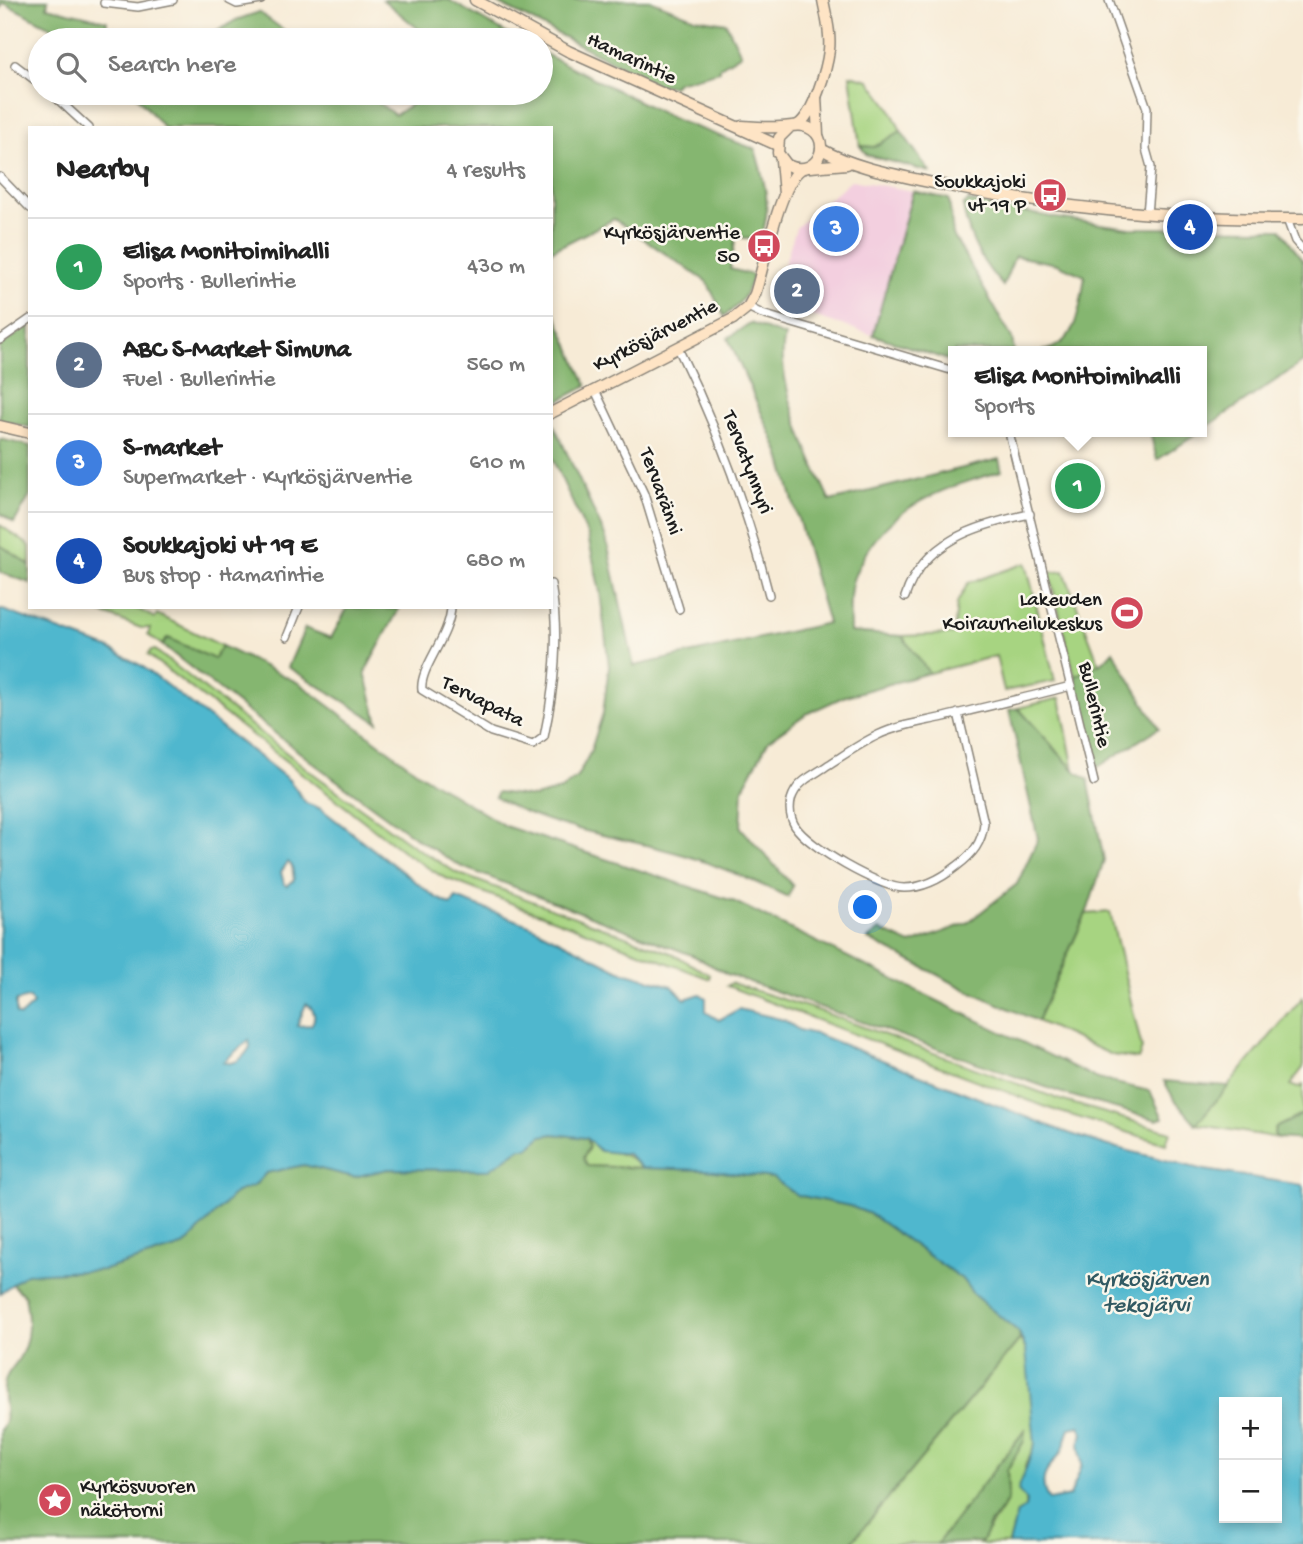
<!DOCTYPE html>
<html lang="en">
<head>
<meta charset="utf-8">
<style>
  body { margin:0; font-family:"Gochi Hand",sans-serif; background:#f6f6f6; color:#222 }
  .controls { position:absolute; right:21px; bottom:21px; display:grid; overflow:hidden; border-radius:0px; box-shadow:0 4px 10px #0003 }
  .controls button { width:63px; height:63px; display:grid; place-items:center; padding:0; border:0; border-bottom:2px solid #e0e0e0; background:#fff; color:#222; font:35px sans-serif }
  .you { position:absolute; left:866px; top:908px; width:24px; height:24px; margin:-18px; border:5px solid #fff; border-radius:50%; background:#1a73e8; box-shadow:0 0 0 10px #1a73e833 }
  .badge { display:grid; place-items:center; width:46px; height:46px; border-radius:50%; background:#d1495b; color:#fff; font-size:23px; font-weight:700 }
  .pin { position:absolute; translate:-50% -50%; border:4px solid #fff; box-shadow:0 2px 7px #0006 }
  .popup { position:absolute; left:948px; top:346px; width:259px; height:91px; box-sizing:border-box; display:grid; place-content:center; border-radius:0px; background:#fff; filter:drop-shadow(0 2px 5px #0005); font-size:23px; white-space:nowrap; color:#767676 }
  .popup b { font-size:26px; color:#222 }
  .popup::after { content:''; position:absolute; left:50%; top:100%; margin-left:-14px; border:14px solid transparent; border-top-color:#fff }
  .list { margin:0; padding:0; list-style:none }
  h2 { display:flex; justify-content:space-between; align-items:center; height:91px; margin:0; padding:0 28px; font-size:30px }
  h2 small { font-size:23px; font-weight:400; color:#767676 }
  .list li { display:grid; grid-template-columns:46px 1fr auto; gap:21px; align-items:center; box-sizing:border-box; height:98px; padding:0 28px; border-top:2px solid #e0e0e0 }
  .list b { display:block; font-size:26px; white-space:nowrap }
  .list p { margin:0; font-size:23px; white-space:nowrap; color:#767676 }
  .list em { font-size:23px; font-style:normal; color:#767676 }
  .icon { flex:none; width:38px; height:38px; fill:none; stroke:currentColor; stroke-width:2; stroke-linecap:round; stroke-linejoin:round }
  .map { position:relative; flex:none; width:1303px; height:1544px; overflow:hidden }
  .search { position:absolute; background:#fff; box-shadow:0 4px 10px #0003; left:28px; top:28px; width:525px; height:77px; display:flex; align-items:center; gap:18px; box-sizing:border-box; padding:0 24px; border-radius:38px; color:#767676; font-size:26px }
  .panel { position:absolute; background:#fff; box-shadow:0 4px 10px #0003; left:28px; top:126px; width:525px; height:483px; border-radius:0px }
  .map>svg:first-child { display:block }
  .built { fill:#f3cfdf }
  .green { fill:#a7d481; stroke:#62784e; stroke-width:2 }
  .forest { fill:#85b66f; stroke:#506946; stroke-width:2 }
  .water { fill:#50b7ce; stroke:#366a75; stroke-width:2; fill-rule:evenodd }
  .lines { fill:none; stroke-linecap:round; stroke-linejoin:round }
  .street-casing { stroke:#8a8479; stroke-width:10 }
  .secondary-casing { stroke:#8a8479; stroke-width:13 }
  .street { stroke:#fff; stroke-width:7 }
  .secondary { stroke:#fee4c5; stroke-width:10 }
  .labels { text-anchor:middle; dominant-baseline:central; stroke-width:5; stroke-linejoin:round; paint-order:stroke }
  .street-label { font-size:21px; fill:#1c1c1c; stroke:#fbf7ec }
  .poi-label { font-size:21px; fill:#1c1c1c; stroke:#fbf7ec; text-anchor:end }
  .water-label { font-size:23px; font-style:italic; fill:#315a63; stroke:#fbf7ec }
</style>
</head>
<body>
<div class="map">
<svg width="1303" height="1544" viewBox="0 0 1303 1544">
  <rect width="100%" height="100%" fill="#fbf7ec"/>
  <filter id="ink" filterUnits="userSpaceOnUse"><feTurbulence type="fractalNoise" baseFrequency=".0143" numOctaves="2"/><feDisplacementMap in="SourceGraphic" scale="14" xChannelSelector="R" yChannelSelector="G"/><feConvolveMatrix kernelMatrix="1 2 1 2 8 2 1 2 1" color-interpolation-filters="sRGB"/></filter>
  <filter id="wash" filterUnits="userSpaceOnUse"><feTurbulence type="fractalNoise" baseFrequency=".00686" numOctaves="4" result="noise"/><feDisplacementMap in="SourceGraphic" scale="28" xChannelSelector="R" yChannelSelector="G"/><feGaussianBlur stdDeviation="1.57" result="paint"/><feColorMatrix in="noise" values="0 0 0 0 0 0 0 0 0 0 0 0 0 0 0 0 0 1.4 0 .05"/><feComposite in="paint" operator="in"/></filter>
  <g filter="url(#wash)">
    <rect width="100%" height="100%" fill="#f7ebd6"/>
    <polygon class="built" points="851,180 913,191 873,335 772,303 796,228"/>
    <g class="green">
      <polygon points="850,75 869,80 890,108 901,131 874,147 860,146"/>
      <polygon points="0,525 30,546 30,565 0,545"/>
      <polygon points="1026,563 1055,681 1004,691 996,656 929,673 902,636 954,634 957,603 968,583"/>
      <polygon points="1064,571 1099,664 1075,676 1049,573"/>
      <polygon points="86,607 134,607 155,618 157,614 222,646 215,660 168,638 162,645 148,635 150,628 141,628"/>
      <polygon points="151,650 155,650 311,772 412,845 457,873 671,953 710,975 710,979 443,877 408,855 148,655"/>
      <polygon points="1060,698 1074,770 1018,708"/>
      <polygon points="1110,912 1142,1049 1138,1059 1112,1055 1037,1021 1086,914"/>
      <polygon points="731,983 817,1010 1064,1101 1170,1132 1166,1144 1054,1110 727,986"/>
      <polygon points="1303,997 1303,1068 1290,1085 1298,1088 1303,1085 1303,1114 1275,1128 1274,1134 1278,1138 1196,1124"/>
      <path d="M586 1138C603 1156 624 1147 642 1168L587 1166 583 1159 589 1147Z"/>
      <polygon points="1020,1339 1026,1350 1031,1384 1035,1444 1025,1466 1025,1509 1017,1513 1009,1544 979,1544 1008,1500 1007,1470 1024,1441 1024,1431 937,1544 850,1544"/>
    </g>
    <g class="forest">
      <polygon points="0,0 48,0 47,7 107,21 106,40 76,40 4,3 0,9"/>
      <polygon points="383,0 449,0 518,40 432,40"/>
      <polygon points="492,0 650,0 695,18 726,23 741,54 720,67 720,71 677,82 673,86 657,85"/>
      <polygon points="259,12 297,40 203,40 236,20"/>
      <path d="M541 52 676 120 755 149C764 180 774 210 759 241L736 236 730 269 753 275C746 295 742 304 724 316L707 282 614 219 551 251V128H164L134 93H365L395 115 429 93H541Z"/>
      <polygon points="901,131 930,172 867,155 860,146 874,147"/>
      <polygon points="913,191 949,199 953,235 1012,338 1014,351 954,351 954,362 873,335"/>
      <path d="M968 201 1056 218 1130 228 1281 229 1303 261V362L1202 430V351H1041C1078 346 1080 306 1085 276L1057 264 1015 256 1003 286C981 263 968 237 963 206Z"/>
      <polygon points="551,305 587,386 551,405"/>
      <path d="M750 323 785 336C773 377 811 461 830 501L999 459 1002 471C937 490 881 508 854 577 848 592 850 616 850 632L902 636 929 673 843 697 806 714 769 740 743 788 741 828 793 886 788 897C754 881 720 866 684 855 622 836 552 831 495 797L498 792 534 797 561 790 577 777 590 753 603 713 609 666 600 592 588 536 551 456V427L554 425 606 538 634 666 828 623 779 452 728 338Z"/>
      <polygon points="30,325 30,427 0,421 0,346"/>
      <polygon points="1150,432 1200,432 1157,460"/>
      <polygon points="0,439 30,446 30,496 14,523 0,513"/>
      <polygon points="0,545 30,565 30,583 0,572"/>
      <polygon points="348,607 399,609 365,672 378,722 288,667 305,628 331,638"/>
      <polygon points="168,638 214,659 222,646 299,683 420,774 505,826 733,901 1098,1079 1150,1091 1163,1118 1157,1120 1065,1094 727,974 694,956 460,866 417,839 317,766 162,645"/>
      <polygon points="1113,651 1159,728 1098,767 1075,676 1104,661"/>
      <polygon points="1018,708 1074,770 1088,779 1104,860 1088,909 1037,1021 965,989 868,939 880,930 911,944 967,923 1017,884 1038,839 1009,710"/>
      <polygon points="1164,1081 1229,1086 1196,1124 1174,1099"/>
      <polygon points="1303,1114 1303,1140 1278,1138 1274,1134 1275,1128"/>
      <path d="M554 1134 586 1138 589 1147 583 1158 587 1166 706 1170 773 1178 797 1195 850 1206 870 1214 962 1279 974 1295 1019 1332 1020 1339 850 1544H0V1430C11 1419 2 1403 4 1388 5 1374 11 1371 18 1360 31 1341 29 1317 25 1296L12 1284 26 1274 104 1270 185 1245 236 1192 254 1186 266 1173 304 1165 354 1177 388 1169 489 1170 521 1148H528L542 1136Z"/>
      <polygon points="1025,1430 1024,1441 1007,1470 1008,1500 990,1524 982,1542 937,1544"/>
    </g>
    <path class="water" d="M0 609 108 648 142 666 289 780 306 803 321 809 435 897 451 905 456 898 529 925 620 971 672 986 685 999 700 994 706 998V1012L719 1020 739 1009 784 1020 799 1030 819 1035 1062 1131 1109 1146 1205 1170 1303 1185V1544H1009L1017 1513 1025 1508 1026 1501 1018 1490 1035 1444 1026 1350 1019 1332 974 1295 962 1279 870 1214 850 1206 797 1195 773 1178 706 1170 642 1168 628 1154 600 1151 586 1138 554 1134 542 1136 528 1148H521L489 1170 388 1169 354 1177 304 1165 266 1173 254 1186 236 1192 185 1245 104 1270 26 1274 0 1293ZM288 862 292 866 294 880 287 886 284 884 281 872ZM29 998 33 1004 20 1016 16 1014V1001ZM306 1004C314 1008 317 1018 311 1025L297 1026ZM249 1040 250 1047C244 1057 236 1066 223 1062ZM1224 1402H1277V1518H1224ZM1080 1426 1083 1434 1079 1443 1082 1465 1070 1496 1049 1500C1037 1481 1046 1470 1059 1455 1065 1449 1067 1436 1070 1428Z"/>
  </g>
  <g filter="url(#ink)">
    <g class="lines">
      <g class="street-casing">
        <g id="street">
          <polyline points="229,0 237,4 261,0"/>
          <polyline points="1109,0 1147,108 1146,149 1151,167 1147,214"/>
          <polyline points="104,3 138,7 173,0"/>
          <polyline points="15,65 40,84"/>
          <polyline points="51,93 89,128"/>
          <polyline points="0,177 30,208"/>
          <polyline points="1287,219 1295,241 1303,250"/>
          <polyline points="748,307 762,314 954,371"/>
          <polyline points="0,340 30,319"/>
          <path d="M678 348C718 429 747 508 769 595"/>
          <polyline points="595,390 644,494 679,609"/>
          <polyline points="1009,432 1094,782"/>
          <path d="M905 597C923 541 976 525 1030 514"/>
          <path d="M451 607C450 637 419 668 422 690L491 732 533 745 544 737C555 686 560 636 551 584"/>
          <polyline points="287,637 299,607"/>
          <path d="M958 713 984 823C982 843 973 854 957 866 942 878 923 888 904 888 880 888 808 847 795 826 789 816 788 802 795 791 802 779 817 773 828 765 844 755 861 743 878 735 898 725 923 722 944 717 984 707 1024 698 1063 688L1071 686"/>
        </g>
      </g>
      <g class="secondary-casing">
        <g id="secondary">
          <polyline points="475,0 568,51 777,145"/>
          <polyline points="816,96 818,135"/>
          <path d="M798 125C813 115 827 69 829 50 831 34 826 16 823 0"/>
          <path d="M742 126C755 127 768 128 781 127 789 127 796 124 803 126 835 133 821 181 787 165L778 153 779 138 790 127"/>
          <path d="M821 149C857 169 899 175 938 184 1059 209 1180 220 1303 219"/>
          <polyline points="781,160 784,194"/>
          <polyline points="810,167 847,164"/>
          <path d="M551 413 733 319 748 307 755 294C764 267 779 184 801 169"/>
          <polyline points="0,426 30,433"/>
        </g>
      </g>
      <use href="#street" class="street"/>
      <use href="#secondary" class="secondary"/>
    </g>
  </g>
  <defs>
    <g id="bus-disc" transform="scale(1.75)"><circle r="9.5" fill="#d1495b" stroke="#fbf7ec"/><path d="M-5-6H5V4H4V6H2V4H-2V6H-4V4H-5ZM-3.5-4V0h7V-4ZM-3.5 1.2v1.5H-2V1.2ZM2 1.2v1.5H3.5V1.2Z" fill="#fff"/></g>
    <g id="stadium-disc" transform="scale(1.75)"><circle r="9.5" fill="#d1495b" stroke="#fbf7ec"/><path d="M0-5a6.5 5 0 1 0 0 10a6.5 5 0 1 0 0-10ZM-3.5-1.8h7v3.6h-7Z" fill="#fff"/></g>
    <g id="sight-disc" transform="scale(1.75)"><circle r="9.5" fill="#d1495b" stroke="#fbf7ec"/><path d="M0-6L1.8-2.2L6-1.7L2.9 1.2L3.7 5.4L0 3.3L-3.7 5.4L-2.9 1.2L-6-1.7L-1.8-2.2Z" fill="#fff"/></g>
  </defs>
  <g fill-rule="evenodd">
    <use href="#bus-disc" x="1050" y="195"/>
    <use href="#bus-disc" x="764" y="246"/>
    <use href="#stadium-disc" x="1127" y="613"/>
    <use href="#sight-disc" x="55" y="1500"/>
  </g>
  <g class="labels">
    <g class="street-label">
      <text transform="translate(631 60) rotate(25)">Hamarintie</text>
      <text transform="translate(656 337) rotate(-27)">Kyrkösjärventie</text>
      <text transform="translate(746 463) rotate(69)">Tervatynnyri</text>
      <text transform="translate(659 492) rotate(70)">Tervaränni</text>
      <text transform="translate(482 703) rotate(27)">Tervapata</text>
      <text transform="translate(1093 705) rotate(77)">Bullerintie</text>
    </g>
    <g class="poi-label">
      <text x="1026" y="183">Soukkajoki<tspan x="1026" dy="24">vt 19 P</tspan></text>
      <text x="740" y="234">Kyrkösjärventie<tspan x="740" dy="24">50</tspan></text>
      <text x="1102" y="601">Lakeuden<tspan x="1102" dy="24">Koiraurheilukeskus</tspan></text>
      <text x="80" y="1488" text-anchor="start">Kyrkösvuoren<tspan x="80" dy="24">näkötorni</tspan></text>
    </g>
    <g class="water-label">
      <text x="1147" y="1280">Kyrkösjärven<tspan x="1147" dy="26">tekojärvi</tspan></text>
    </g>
  </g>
</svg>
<div class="controls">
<button>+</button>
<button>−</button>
</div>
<div class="you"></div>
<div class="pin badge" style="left:1078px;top:486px;background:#2e9e5b">1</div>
<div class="popup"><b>Elisa Monitoimihalli</b>Sports</div>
<div class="pin badge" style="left:797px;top:291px;background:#5c6f8a">2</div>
<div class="pin badge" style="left:836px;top:229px;background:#3f7fe0">3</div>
<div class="pin badge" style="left:1190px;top:227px;background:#1a4fb4">4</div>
<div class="search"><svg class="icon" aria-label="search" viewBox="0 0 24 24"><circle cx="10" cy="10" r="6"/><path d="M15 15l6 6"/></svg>Search here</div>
<section class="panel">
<h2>Nearby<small>4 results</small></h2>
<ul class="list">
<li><span class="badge" style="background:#2e9e5b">1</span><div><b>Elisa Monitoimihalli</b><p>Sports · Bullerintie</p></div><em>430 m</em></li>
<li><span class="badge" style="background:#5c6f8a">2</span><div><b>ABC S-Market Simuna</b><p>Fuel · Bullerintie</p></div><em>560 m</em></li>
<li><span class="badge" style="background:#3f7fe0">3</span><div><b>S-market</b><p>Supermarket · Kyrkösjärventie</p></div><em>610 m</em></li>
<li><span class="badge" style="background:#1a4fb4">4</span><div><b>Soukkajoki vt 19 E</b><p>Bus stop · Hamarintie</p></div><em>680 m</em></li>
</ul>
</section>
</div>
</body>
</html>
